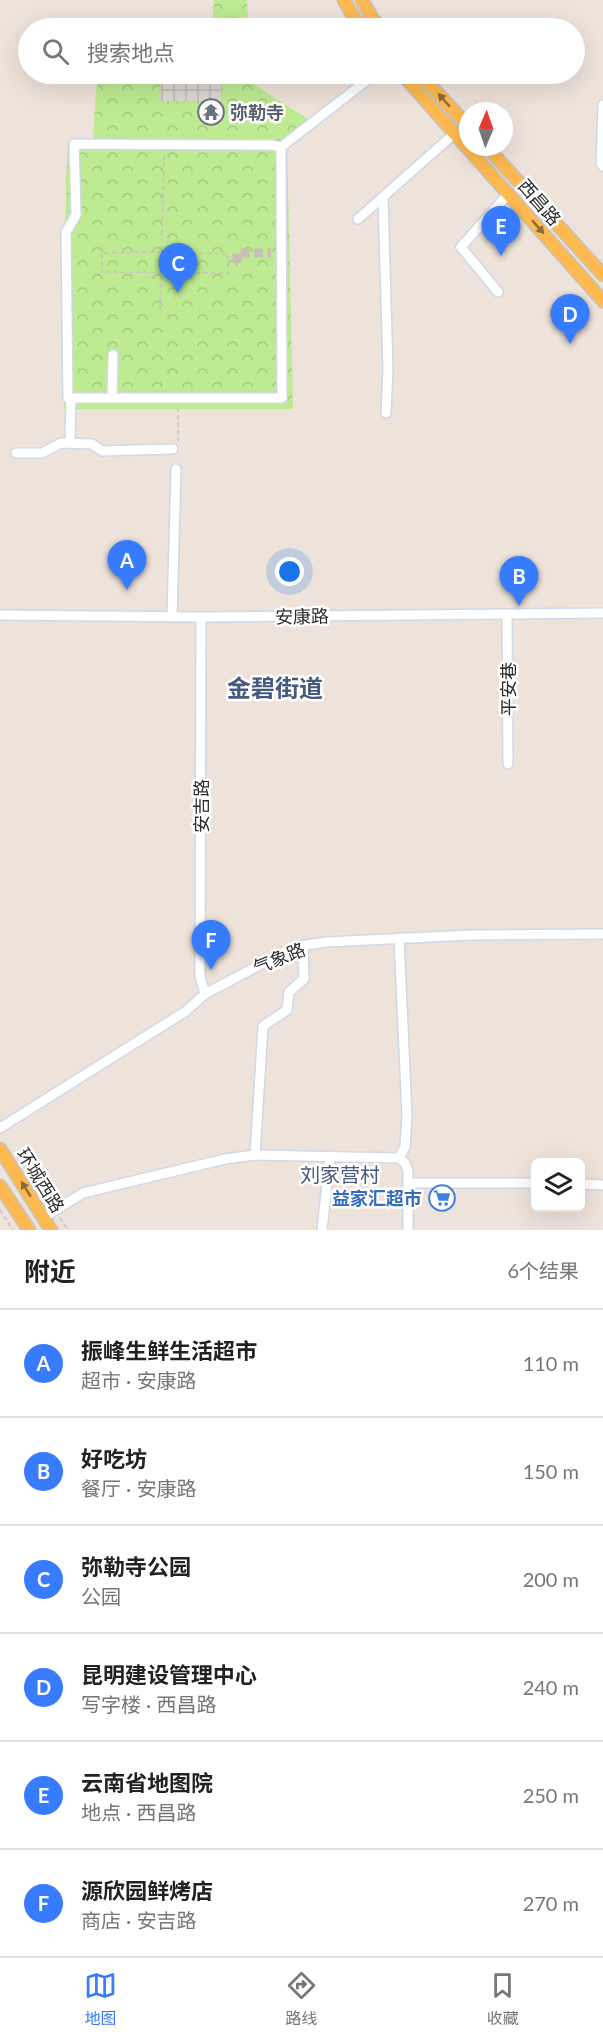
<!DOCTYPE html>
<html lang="zh">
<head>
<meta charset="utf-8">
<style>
  body { margin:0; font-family:Lato,"Noto Sans SC",sans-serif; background:#f2f2f2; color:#222 }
  .controls { position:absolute; right:18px; bottom:18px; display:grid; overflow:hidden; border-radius:9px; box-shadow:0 6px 24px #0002 }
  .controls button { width:54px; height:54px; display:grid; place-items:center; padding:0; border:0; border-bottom:2px solid #e0e0e0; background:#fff; color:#222; font:30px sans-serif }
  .compass { position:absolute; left:459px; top:102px; width:54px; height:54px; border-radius:50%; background:#fff; box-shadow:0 6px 24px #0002; rotate:2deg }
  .you { position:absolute; left:290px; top:572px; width:21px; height:21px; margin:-15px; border:4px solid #fff; border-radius:50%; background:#1a73e8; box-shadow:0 0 0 9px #1a73e833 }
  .badge { display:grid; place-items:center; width:39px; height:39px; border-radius:50%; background:#377cff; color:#fff; font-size:20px; font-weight:700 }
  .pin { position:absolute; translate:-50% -50px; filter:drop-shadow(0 2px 3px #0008) }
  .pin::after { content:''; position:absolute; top:32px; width:21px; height:18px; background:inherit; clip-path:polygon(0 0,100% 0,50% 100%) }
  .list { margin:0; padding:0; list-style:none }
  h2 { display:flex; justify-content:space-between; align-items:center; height:78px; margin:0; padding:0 24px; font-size:26px }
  h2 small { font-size:20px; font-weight:400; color:#767676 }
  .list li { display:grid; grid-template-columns:39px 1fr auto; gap:18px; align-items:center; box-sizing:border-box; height:108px; padding:0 24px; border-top:2px solid #e0e0e0 }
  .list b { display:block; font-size:22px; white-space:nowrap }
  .list p { margin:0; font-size:20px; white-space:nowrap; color:#767676 }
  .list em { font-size:20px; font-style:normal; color:#767676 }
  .icon { flex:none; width:33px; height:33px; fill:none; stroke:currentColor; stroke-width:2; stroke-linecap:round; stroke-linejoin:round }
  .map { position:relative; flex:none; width:603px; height:1230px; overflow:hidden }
  .search { position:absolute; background:#fff; box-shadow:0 6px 24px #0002; left:18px; right:18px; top:18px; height:66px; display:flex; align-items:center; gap:15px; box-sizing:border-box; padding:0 21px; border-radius:33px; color:#767676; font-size:22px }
  .sheet { height:726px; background:#fff }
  nav { display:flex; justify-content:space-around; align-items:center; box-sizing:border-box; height:84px; border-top:2px solid #e0e0e0; background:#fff; font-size:16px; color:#767676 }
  nav a { display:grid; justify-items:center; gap:3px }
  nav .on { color:#377cff }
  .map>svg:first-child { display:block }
  .forest { fill:url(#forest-crowns) }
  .plaza { fill:url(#plaza-grid) }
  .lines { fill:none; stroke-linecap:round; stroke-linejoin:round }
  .minor-tunnel { stroke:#c7beb8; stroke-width:9; stroke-dasharray:9 4.5; stroke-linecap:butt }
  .minor-casing { stroke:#d0d7e5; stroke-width:12 }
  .major-casing { stroke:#c4c4c4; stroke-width:15 }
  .path { stroke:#c4c4c4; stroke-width:1.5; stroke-dasharray:4.5 3; stroke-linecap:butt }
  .minor { stroke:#fff; stroke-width:9 }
  .major { stroke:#feb950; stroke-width:12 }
  .oneway { fill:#8a6b3c }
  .labels { text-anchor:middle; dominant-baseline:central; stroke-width:5; stroke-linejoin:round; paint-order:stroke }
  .worship-label { font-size:18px; font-weight:bold; fill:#5b616d; stroke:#fff; text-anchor:start }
  .street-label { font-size:18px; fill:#2b2b2b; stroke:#fff }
  .shop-label { font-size:18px; font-weight:bold; fill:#366cbe; stroke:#fff; text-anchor:end }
  .neighbourhood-label { font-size:20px; fill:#465a80; stroke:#fff }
  .district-label { font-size:24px; font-weight:bold; fill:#465a80; stroke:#fff }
</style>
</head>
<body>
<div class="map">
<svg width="603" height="1230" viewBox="0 0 603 1230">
  <defs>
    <pattern id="forest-crowns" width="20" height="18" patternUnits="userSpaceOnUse" patternTransform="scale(1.5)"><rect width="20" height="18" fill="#beea92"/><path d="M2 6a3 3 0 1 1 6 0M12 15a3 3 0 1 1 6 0" fill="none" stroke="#a3c97e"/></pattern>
    <pattern id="plaza-grid" width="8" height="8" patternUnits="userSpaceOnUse" patternTransform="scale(1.5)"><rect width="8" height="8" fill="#ded7d3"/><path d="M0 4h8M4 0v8" fill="none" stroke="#bfb9b5"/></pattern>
  </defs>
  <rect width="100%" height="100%" fill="#eee3db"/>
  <g class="forest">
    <polygon points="214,0 247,0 249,28 114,28 115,24 212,27"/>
    <polygon points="100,74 253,74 255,85 317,125 287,143 293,409 64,409 66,178 68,142 93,138 96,90"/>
  </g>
  <polygon class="plaza" points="161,74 222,74 221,102 160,101"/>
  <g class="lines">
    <polyline class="minor-tunnel" points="237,263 237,253 271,253"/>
    <g class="minor-casing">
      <g id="minor">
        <polyline points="603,105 601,163 603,166"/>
        <polyline points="281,147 375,74"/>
        <polyline points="383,197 388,369 386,413"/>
        <polyline points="358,219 455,133"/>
        <polyline points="498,292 461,247 508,194"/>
        <polyline points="71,398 282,398 281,147"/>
        <polyline points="112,398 113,355"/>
        <polyline points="70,443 71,398 68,398 66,232 76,215 74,144 272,145 281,147"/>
        <polyline points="16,453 42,453 61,443 92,444 102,451 173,449"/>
        <polyline points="507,614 508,764"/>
        <polyline points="0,615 201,617 603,613"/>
        <polyline points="172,617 176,469"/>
        <polyline points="201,617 200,976 205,994"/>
        <polyline points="0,1128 186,1011 205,994 282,953 301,946 326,942 471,935 603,934"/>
        <polyline points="255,1155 263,1026 287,1010 289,992 304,979 303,946"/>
        <polyline points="399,1158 405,1147 407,1116 399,938"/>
        <polyline points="409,1183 536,1183"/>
        <polyline points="580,1184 603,1185"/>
        <polyline points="43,1218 83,1193 225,1159 255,1155 399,1158 405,1163 408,1171 408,1230"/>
        <polyline points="322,1230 330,1156"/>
      </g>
    </g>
    <g class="major-casing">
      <g id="major">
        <polyline points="344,0 360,28"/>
        <polyline points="362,0 372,18 381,28"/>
        <polyline points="402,74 603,301"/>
        <polyline points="420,74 468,126"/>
        <polyline points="487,147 603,275"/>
        <polyline points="0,1149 51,1230"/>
        <polyline points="0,1186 29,1230"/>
      </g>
    </g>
    <g class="path">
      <polygon points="162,252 228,254 228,273 102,272 102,253"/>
      <polyline points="160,310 164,156"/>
      <polyline points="178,442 178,407"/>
      <polyline points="23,1163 49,1202"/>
      <polyline points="0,1210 13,1230"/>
      <polyline points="60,1218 68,1230"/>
    </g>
    <use href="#minor" class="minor"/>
    <use href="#major" class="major"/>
  </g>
  <defs><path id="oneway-solid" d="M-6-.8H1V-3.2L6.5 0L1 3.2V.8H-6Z" transform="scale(1.5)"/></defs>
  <g class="oneway">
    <use href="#oneway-solid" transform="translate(444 100) rotate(-132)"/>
    <use href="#oneway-solid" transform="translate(538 227) rotate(49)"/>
    <use href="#oneway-solid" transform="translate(26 1189) rotate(-122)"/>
  </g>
  <defs>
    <g id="temple-ring" transform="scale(1.35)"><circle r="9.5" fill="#fff" stroke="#6b7280" stroke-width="1.5"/><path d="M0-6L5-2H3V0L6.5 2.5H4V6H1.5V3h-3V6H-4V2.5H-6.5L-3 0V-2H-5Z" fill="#6b7280"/></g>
    <g id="supermarket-ring" transform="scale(1.35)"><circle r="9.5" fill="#fff" stroke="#3f7fe0" stroke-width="1.5"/><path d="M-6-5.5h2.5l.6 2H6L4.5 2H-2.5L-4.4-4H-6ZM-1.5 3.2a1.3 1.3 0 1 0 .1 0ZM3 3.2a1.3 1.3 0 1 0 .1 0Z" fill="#3f7fe0"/></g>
  </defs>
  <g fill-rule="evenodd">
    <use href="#temple-ring" x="211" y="112"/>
    <use href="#supermarket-ring" x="442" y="1198"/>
  </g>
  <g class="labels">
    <g class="worship-label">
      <text x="230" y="112">弥勒寺</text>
    </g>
    <g class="street-label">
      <text transform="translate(540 202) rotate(49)">西昌路</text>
      <text transform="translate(302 616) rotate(-1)">安康路</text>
      <text transform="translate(508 689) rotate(-90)">平安巷</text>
      <text transform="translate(201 806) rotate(-90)">安吉路</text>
      <text transform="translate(279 958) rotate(-22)">气象路</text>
      <text transform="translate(41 1180) rotate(58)">环城西路</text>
    </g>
    <g class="shop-label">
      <text x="422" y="1198">益家汇超市</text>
    </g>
    <g class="neighbourhood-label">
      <text x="340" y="1174">刘家营村</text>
    </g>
    <g class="district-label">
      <text x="275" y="687">金碧街道</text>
    </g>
  </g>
</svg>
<div class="controls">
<button><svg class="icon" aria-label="layers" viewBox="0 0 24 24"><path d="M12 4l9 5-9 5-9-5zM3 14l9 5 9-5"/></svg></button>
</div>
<svg class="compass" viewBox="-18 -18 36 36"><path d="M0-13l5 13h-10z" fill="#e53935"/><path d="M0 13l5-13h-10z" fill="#767676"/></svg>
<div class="you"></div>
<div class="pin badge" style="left:127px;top:590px">A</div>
<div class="pin badge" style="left:519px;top:606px">B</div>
<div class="pin badge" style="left:178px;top:293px">C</div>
<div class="pin badge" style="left:570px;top:344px">D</div>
<div class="pin badge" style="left:501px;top:256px">E</div>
<div class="pin badge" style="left:211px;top:970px">F</div>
<div class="search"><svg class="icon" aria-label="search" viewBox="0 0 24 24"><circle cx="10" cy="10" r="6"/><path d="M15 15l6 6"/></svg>搜索地点</div>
</div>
<section class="sheet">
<h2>附近<small>6个结果</small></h2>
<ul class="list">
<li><span class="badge">A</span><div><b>振峰生鲜生活超市</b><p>超市 · 安康路</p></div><em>110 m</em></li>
<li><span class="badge">B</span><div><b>好吃坊</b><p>餐厅 · 安康路</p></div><em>150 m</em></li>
<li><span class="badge">C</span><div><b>弥勒寺公园</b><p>公园</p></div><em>200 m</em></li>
<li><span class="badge">D</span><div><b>昆明建设管理中心</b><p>写字楼 · 西昌路</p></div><em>240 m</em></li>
<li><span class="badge">E</span><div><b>云南省地图院</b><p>地点 · 西昌路</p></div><em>250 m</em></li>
<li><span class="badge">F</span><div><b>源欣园鲜烤店</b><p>商店 · 安吉路</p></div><em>270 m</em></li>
</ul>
</section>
<nav>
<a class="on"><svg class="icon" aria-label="map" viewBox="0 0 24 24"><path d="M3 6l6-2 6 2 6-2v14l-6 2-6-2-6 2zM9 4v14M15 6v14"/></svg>地图</a>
<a><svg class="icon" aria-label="directions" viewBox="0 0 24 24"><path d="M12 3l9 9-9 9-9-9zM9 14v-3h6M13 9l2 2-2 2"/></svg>路线</a>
<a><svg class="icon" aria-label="saved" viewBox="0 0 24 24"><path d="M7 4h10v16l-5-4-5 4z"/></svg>收藏</a>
</nav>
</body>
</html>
